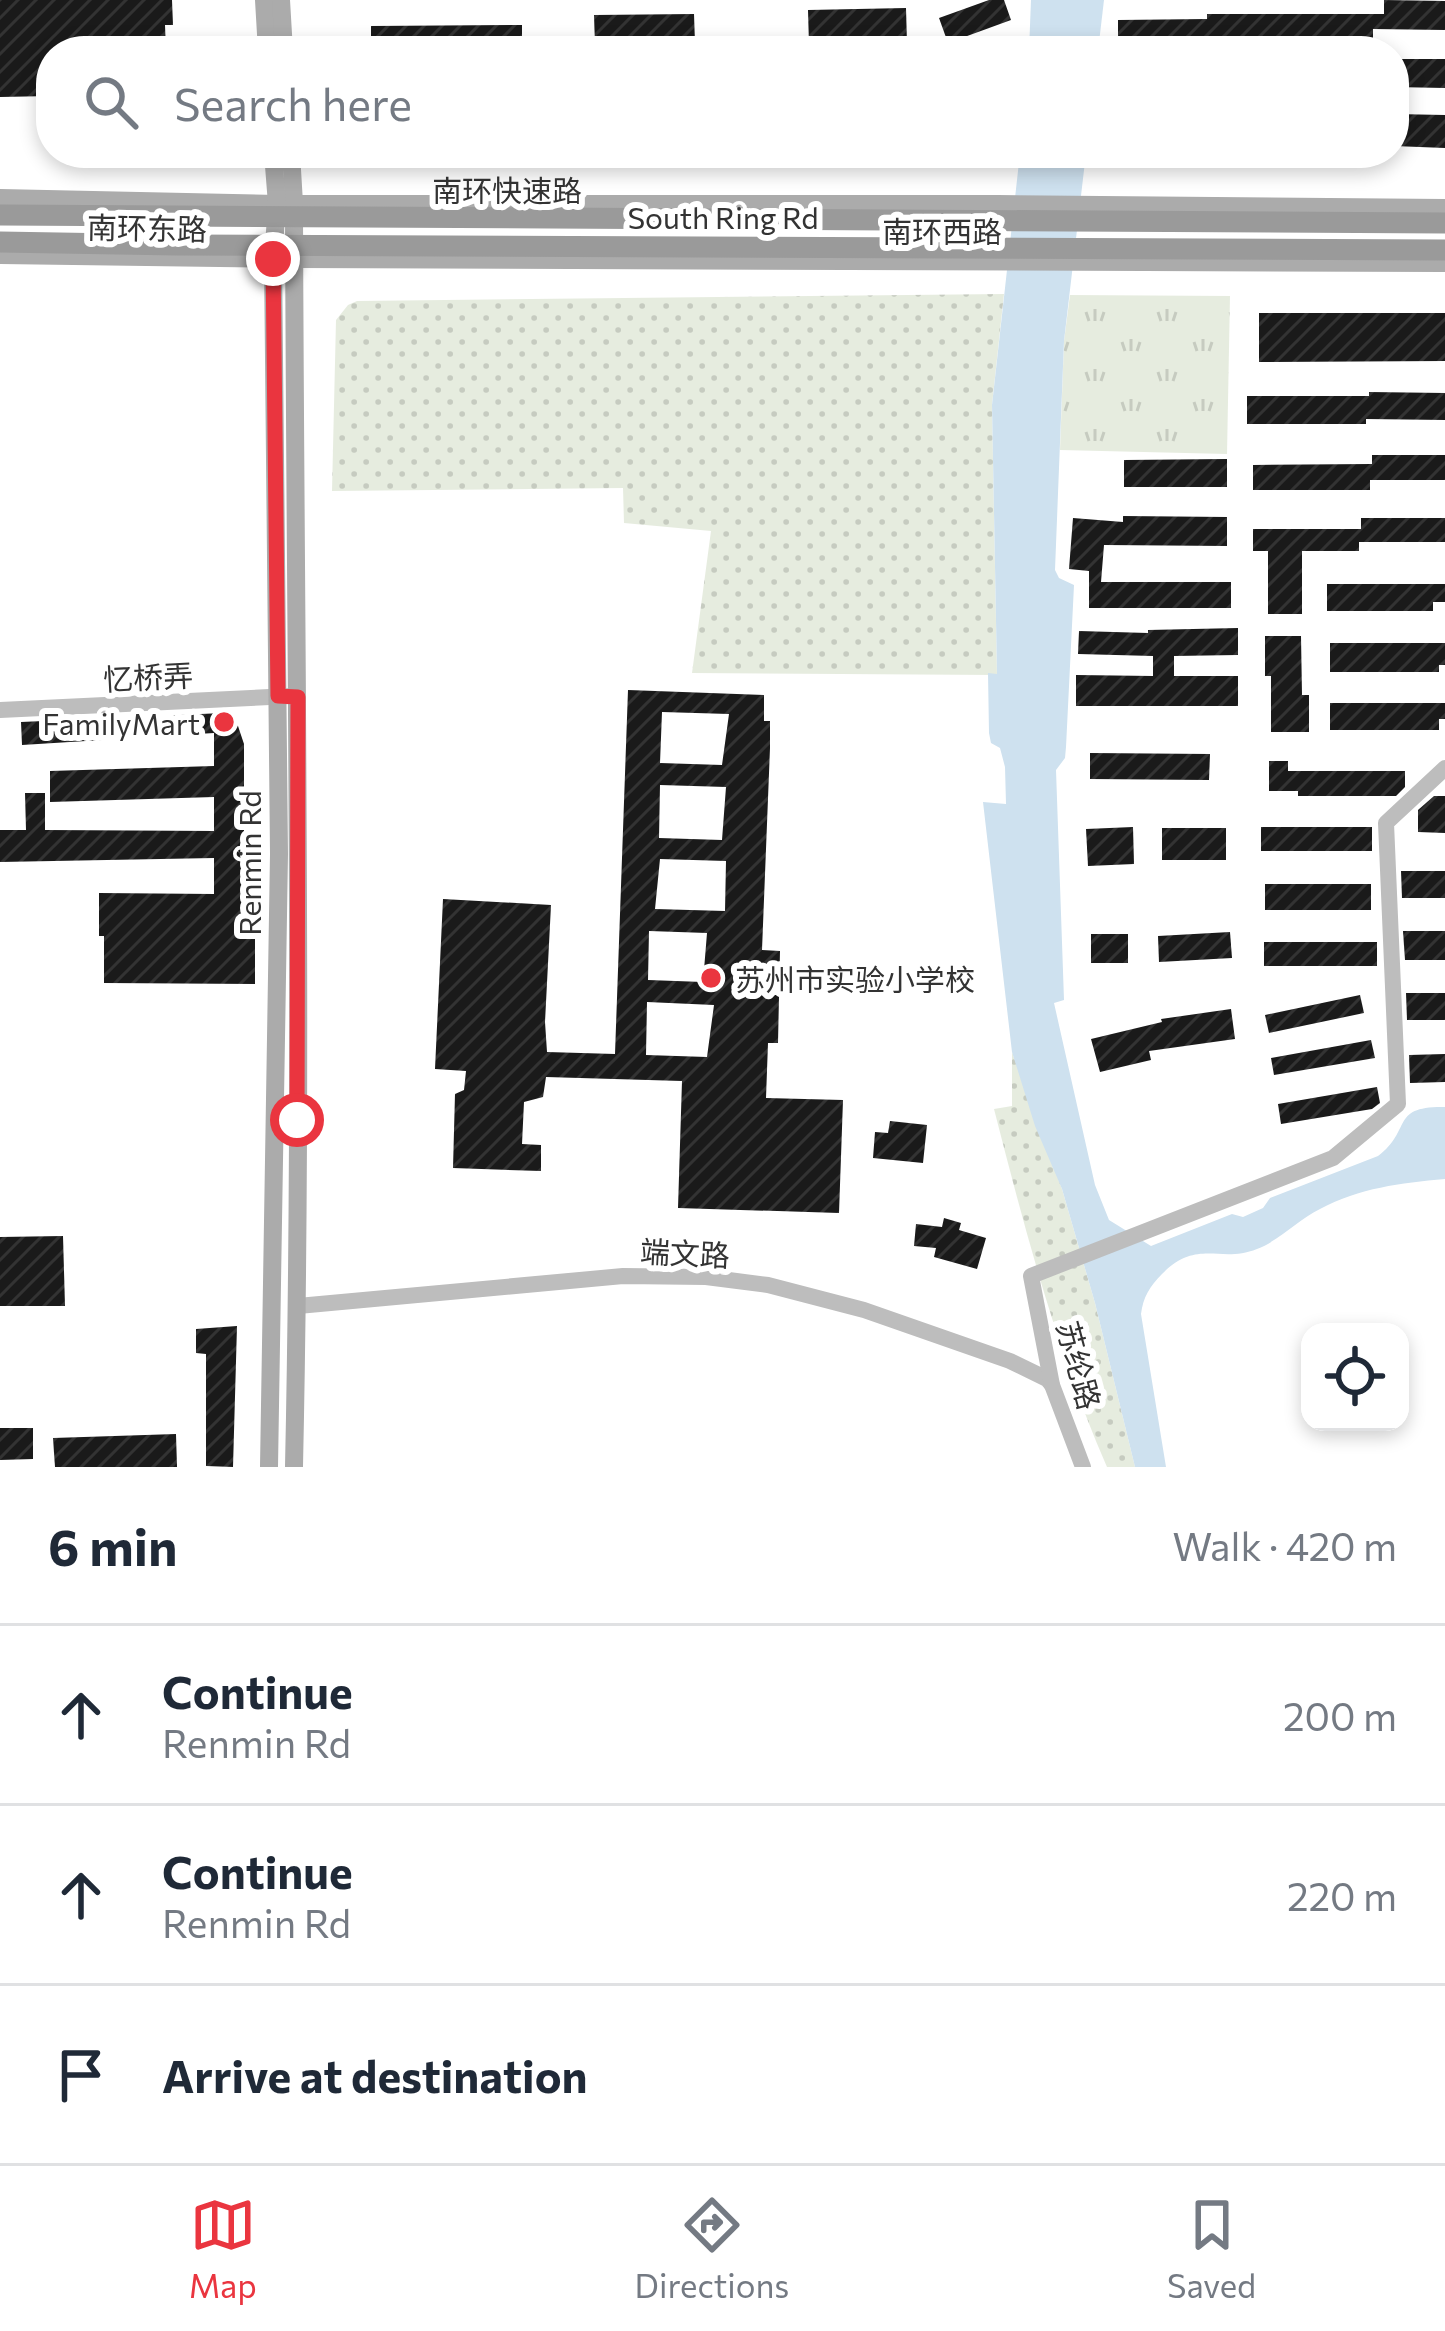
<!DOCTYPE html>
<html lang="en">
<head>
<meta charset="utf-8">
<style>
  body { margin:0; font-family:Commissioner,"Noto Sans SC",sans-serif; background:#f6f6f7; color:#1f2937 }
  .controls { position:absolute; right:36px; bottom:36px; display:grid; overflow:hidden; border-radius:24px; box-shadow:0 6px 18px #0003 }
  .controls button { width:108px; height:108px; display:grid; place-items:center; padding:0; border:0; border-bottom:3px solid #e0e1e3; background:#fff; color:#1f2937; font:60px sans-serif }
  .stop { position:absolute; width:36px; height:36px; margin:-27px; border:9px solid #ea353f; border-radius:50%; background:#fff }
  .stop.end { background:#ea353f; border-color:#fff; box-shadow:0 3px 12px #0008 }
  .list { margin:0; padding:0; list-style:none }
  h2 { display:flex; justify-content:space-between; align-items:center; height:156px; margin:0; padding:0 48px; font-size:51px }
  h2 small { font-size:39px; font-weight:400; color:#747a83 }
  .list li { display:grid; grid-template-columns:78px 1fr auto; gap:36px; align-items:center; box-sizing:border-box; height:180px; padding:0 48px; border-top:3px solid #e0e1e3 }
  .list b { display:block; font-size:45px; white-space:nowrap }
  .list p { margin:0; font-size:39px; white-space:nowrap; color:#747a83 }
  .list em { font-size:39px; font-style:normal; color:#747a83 }
  .icon { flex:none; width:66px; height:66px; fill:none; stroke:currentColor; stroke-width:2; stroke-linecap:round; stroke-linejoin:round }
  .map { position:relative; flex:none; width:1445px; height:1467px; overflow:hidden }
  .search { position:absolute; background:#fff; box-shadow:0 6px 18px #0003; left:36px; right:36px; top:36px; height:132px; display:flex; align-items:center; gap:30px; box-sizing:border-box; padding:0 42px; border-radius:48px; color:#747a83; font-size:45px }
  .sheet { height:696px; background:#fff }
  nav { display:flex; justify-content:space-around; align-items:center; box-sizing:border-box; height:168px; border-top:3px solid #e0e1e3; background:#fff; font-size:33px; color:#747a83 }
  nav a { display:grid; justify-items:center; gap:6px }
  nav .on { color:#ea353f }
  .map>svg:first-child { display:block }
  .grass { fill:url(#grass-dots) }
  .park { fill:url(#park-tufts) }
  .water { fill:#cee1ef }
  .building { fill:url(#building-hatch); fill-rule:evenodd }
  .lines { fill:none; stroke-linecap:round; stroke-linejoin:round }
  .secondary { stroke:#bdbdbd; stroke-width:16 }
  .primary { stroke:#ababab; stroke-width:18 }
  .highway-bridge { stroke:#9a9a9a; stroke-width:21 }
  .route { stroke:#ea353f; stroke-width:15 }
  .poi-dot { fill:#ea353f; stroke:#fff; stroke-width:4.5 }
  .labels { text-anchor:middle; dominant-baseline:central; stroke-width:12; stroke-linejoin:round; paint-order:stroke }
  .street-label { font-size:30px; fill:#333; stroke:#fff }
  .poi-label { font-size:30px; fill:#333; stroke:#fff; text-anchor:end }
</style>
</head>
<body>
<div class="map">
<svg width="1445" height="1467" viewBox="0 0 1445 1467">
  <defs>
    <pattern id="grass-dots" width="8" height="8" patternUnits="userSpaceOnUse" patternTransform="scale(3)"><rect width="8" height="8" fill="#e6ecdf"/><path d="M2 2h.1M6 6h.1" fill="none" stroke="#c6cbc0" stroke-width="1.8" stroke-linecap="round"/></pattern>
    <pattern id="park-tufts" width="24" height="20" patternUnits="userSpaceOnUse" patternTransform="scale(3)"><rect width="24" height="20" fill="#e6ecdf"/><path d="M3 7l-1-3M5 7V3M7 7l1-3M15 17l-1-3M17 17v-4M19 17l1-3" fill="none" stroke="#c6cbc0"/></pattern>
    <pattern id="building-hatch" width="6" height="6" patternUnits="userSpaceOnUse" patternTransform="scale(3)"><rect width="6" height="6" fill="#1a1a1a"/><path d="M-1 1l2-2M0 6l6-6M5 7l2-2" fill="none" stroke="#333"/></pattern>
  </defs>
  <rect width="100%" height="100%" fill="#fff"/>
  <g class="grass">
    <polygon points="1004,294 992,405 997,675 692,673 711,531 624,523 623,488 332,491 336,320 348,305 357,301"/>
    <path d="M1012 1052 1062 1189 1095 1303 1135 1467H1107C1057 1352 1025 1230 994 1109L1012 1106Z"/>
  </g>
  <polygon class="park" points="1070,295 1230,296 1227,454 1060,450 1064,341"/>
  <g class="water">
    <polygon points="1031,0 1104,0 1098,51 1029,51"/>
    <path d="M1020 153H1086L1064 341 1055 570 1059 578 1074 585 1066 747 1065 758 1056 770 1064 1000 1054 1003 1095 1185 1109 1220 1151 1246 1232 1214 1243 1217 1263 1208 1270 1198 1378 1156C1413 1130 1389 1106 1445 1107V1179C1400 1183 1360 1188 1320 1209 1298 1220 1280 1240 1257 1249 1220 1264 1198 1238 1162 1274 1150 1286 1143 1297 1141 1314L1166 1467H1135L1095 1303 1062 1189 1035 1126 1012 1052 983 802 1006 804 1005 767 1000 748 991 743 989 733 988 673 997 674 992 405Z"/>
  </g>
  <g class="building">
    <polygon points="0,0 172,0 173,25 165,25 166,51 51,51 51,96 0,97"/>
    <polygon points="989,0 1004,0 1011,20 948,43 939,18"/>
    <polygon points="1384,0 1445,1 1445,30 1373,29 1373,40 1194,39 1194,44 1118,44 1118,20 1207,19 1207,14 1384,14"/>
    <polygon points="906,8 907,43 809,45 808,10"/>
    <polygon points="694,14 695,43 595,45 594,15"/>
    <polygon points="522,25 522,51 371,51 371,26"/>
    <polygon points="1394,59 1445,59 1445,88 1394,87"/>
    <polygon points="1394,114 1445,115 1445,148 1394,146"/>
    <polygon points="1259,313 1445,313 1445,361 1259,362"/>
    <polygon points="1369,392 1445,393 1445,420 1366,419 1366,424 1247,424 1247,396 1369,396"/>
    <polygon points="1372,455 1445,455 1445,480 1370,480 1370,490 1253,490 1253,465 1372,464"/>
    <polygon points="1227,459 1227,487 1124,487 1124,460"/>
    <polygon points="1123,516 1227,517 1227,546 1104,545 1101,582 1231,582 1231,608 1089,608 1089,571 1069,569 1073,518 1123,522"/>
    <polygon points="1361,518 1445,518 1445,542 1359,542 1359,551 1302,551 1302,614 1268,614 1268,551 1253,551 1253,529 1361,529"/>
    <polygon points="1327,584 1445,584 1445,602 1433,602 1433,611 1327,611"/>
    <polygon points="1238,628 1238,655 1174,656 1174,676 1238,676 1238,706 1076,706 1076,675 1153,676 1153,656 1078,654 1079,631 1148,633 1148,630"/>
    <polygon points="1265,636 1301,636 1302,695 1309,695 1309,732 1271,732 1271,676 1265,676"/>
    <polygon points="1330,643 1445,643 1445,665 1439,665 1439,672 1330,672"/>
    <path d="M628 690 764 695V721H770V748L762 950 780 951 778 1043H768L766 1098 843 1100 839 1213 678 1208 682 1081 546 1077 543 1097 524 1102 522 1144 541 1145V1171L453 1168 455 1094 464 1090 466 1071 435 1069 443 899 551 905 545 1022 547 1052 615 1054ZM662 712 729 714 722 765 660 763ZM660 785 726 787 722 840 659 838ZM660 859 726 861 725 911 655 909ZM649 931 707 933 703 982 648 980ZM647 1002 714 1005 707 1057 646 1055Z"/>
    <polygon points="1330,703 1445,703 1445,719 1439,719 1439,730 1330,730"/>
    <polygon points="223,713 238,726 244,744 244,894 255,894 255,984 104,983 104,936 99,936 99,893 214,894 214,858 0,862 0,830 26,830 25,793 45,793 45,830 214,831 214,797 50,802 50,771 214,766 214,733 22,745 21,722"/>
    <polygon points="1090,753 1210,754 1209,780 1090,779"/>
    <polygon points="1269,761 1288,761 1288,771 1405,771 1405,787 1396,796 1298,796 1298,791 1269,791"/>
    <polygon points="1434,796 1445,796 1445,833 1418,832 1418,810"/>
    <polygon points="1133,827 1134,864 1088,866 1086,829"/>
    <rect x="1261" y="827" width="111" height="24"/>
    <rect x="1162" y="828" width="64" height="32"/>
    <polygon points="1401,871 1445,871 1445,898 1402,898"/>
    <rect x="1265" y="884" width="106" height="26"/>
    <polygon points="1403,931 1445,931 1445,960 1405,960"/>
    <polygon points="1230,932 1232,958 1159,962 1158,936"/>
    <rect x="1091" y="934" width="37" height="29"/>
    <rect x="1264" y="942" width="113" height="24"/>
    <polygon points="1406,993 1445,993 1445,1020 1407,1020"/>
    <polygon points="1360,995 1364,1013 1269,1033 1265,1015"/>
    <polygon points="1231,1009 1235,1039 1149,1051 1151,1060 1100,1072 1091,1039 1162,1022 1161,1019"/>
    <polygon points="1371,1040 1375,1058 1274,1075 1271,1058"/>
    <polygon points="1445,1054 1445,1082 1410,1083 1409,1055"/>
    <polygon points="1377,1087 1380,1103 1372,1109 1281,1124 1278,1104"/>
    <polygon points="890,1121 927,1125 923,1163 873,1158 875,1132 888,1133"/>
    <polygon points="944,1218 961,1223 959,1230 986,1238 977,1269 934,1257 936,1248 914,1246 916,1224 942,1227"/>
    <polygon points="63,1236 65,1306 0,1306 0,1237"/>
    <polygon points="237,1326 233,1467 206,1466 206,1354 196,1353 196,1329"/>
    <polygon points="0,1428 33,1428 33,1459 0,1460"/>
    <polygon points="176,1434 177,1467 55,1467 53,1438"/>
  </g>
  <g class="lines">
    <g class="secondary">
      <polyline points="0,710 291,696"/>
      <polyline points="298,1306 623,1276 706,1277 768,1285 864,1310 1010,1361 1047,1379 1052,1385"/>
      <polyline points="1083,1467 1052,1385 1031,1276 1333,1158 1398,1104 1386,823 1445,768"/>
    </g>
    <g class="primary">
      <polyline points="264,0 267,51"/>
      <polyline points="281,0 284,51"/>
      <path d="M291 153 294 203C295 624 303 1046 294 1467"/>
      <polyline points="0,198 277,204 998,204 1445,208"/>
      <polyline points="0,255 294,259 1445,263"/>
      <polyline points="269,1467 279,854 273,259 277,204 273,153"/>
    </g>
    <g class="highway-bridge">
      <polyline points="0,215 1445,223"/>
      <polyline points="0,242 177,245 1445,250"/>
    </g>
  </g>
  <g class="lines">
    <polyline class="route" points="273,259 278,696 298,697 297,1120"/>
  </g>
  <g class="poi-dot">
    <circle cx="224" cy="722" r="12"/>
    <circle cx="711" cy="978" r="12"/>
  </g>
  <g class="labels">
    <g class="street-label">
      <text x="507" y="189">南环快速路</text>
      <text x="723" y="216">South Ring Rd</text>
      <text transform="translate(147 227) rotate(1)">南环东路</text>
      <text x="942" y="230">南环西路</text>
      <text transform="translate(148 676) rotate(-3)">忆桥弄</text>
      <text transform="translate(248 863) rotate(-90)">Renmin Rd</text>
      <text transform="translate(685 1252) rotate(3)">端文路</text>
      <text transform="translate(1080 1365) rotate(75)">苏纶路</text>
    </g>
    <g class="poi-label">
      <text x="200" y="722">FamilyMart</text>
      <text x="735" y="978" text-anchor="start">苏州市实验小学校</text>
    </g>
  </g>
</svg>
<div class="controls">
<button><svg class="icon" aria-label="locate" viewBox="0 0 24 24"><circle cx="12" cy="12" r="6"/><path d="M12 2v4M12 18v4M2 12h4M18 12h4"/></svg></button>
</div>
<div class="stop" style="left:297px;top:1120px"></div>
<div class="stop end" style="left:273px;top:259px"></div>
<div class="search"><svg class="icon" aria-label="search" viewBox="0 0 24 24"><circle cx="10" cy="10" r="6"/><path d="M15 15l6 6"/></svg>Search here</div>
</div>
<section class="sheet">
<h2>6 min<small>Walk · 420 m</small></h2>
<ul class="list">
<li><svg class="icon" aria-label="ahead" viewBox="0 0 24 24"><path d="M12 20V5M6 11l6-6 6 6"/></svg><div><b>Continue</b><p>Renmin Rd</p></div><em>200 m</em></li>
<li><svg class="icon" aria-label="ahead" viewBox="0 0 24 24"><path d="M12 20V5M6 11l6-6 6 6"/></svg><div><b>Continue</b><p>Renmin Rd</p></div><em>220 m</em></li>
<li><svg class="icon" aria-label="arrive" viewBox="0 0 24 24"><path d="M6 21V4h12l-3 4 3 4H6"/></svg><div><b>Arrive at destination</b></div></li>
</ul>
</section>
<nav>
<a class="on"><svg class="icon" aria-label="map" viewBox="0 0 24 24"><path d="M3 6l6-2 6 2 6-2v14l-6 2-6-2-6 2zM9 4v14M15 6v14"/></svg>Map</a>
<a><svg class="icon" aria-label="directions" viewBox="0 0 24 24"><path d="M12 3l9 9-9 9-9-9zM9 14v-3h6M13 9l2 2-2 2"/></svg>Directions</a>
<a><svg class="icon" aria-label="saved" viewBox="0 0 24 24"><path d="M7 4h10v16l-5-4-5 4z"/></svg>Saved</a>
</nav>
</body>
</html>
